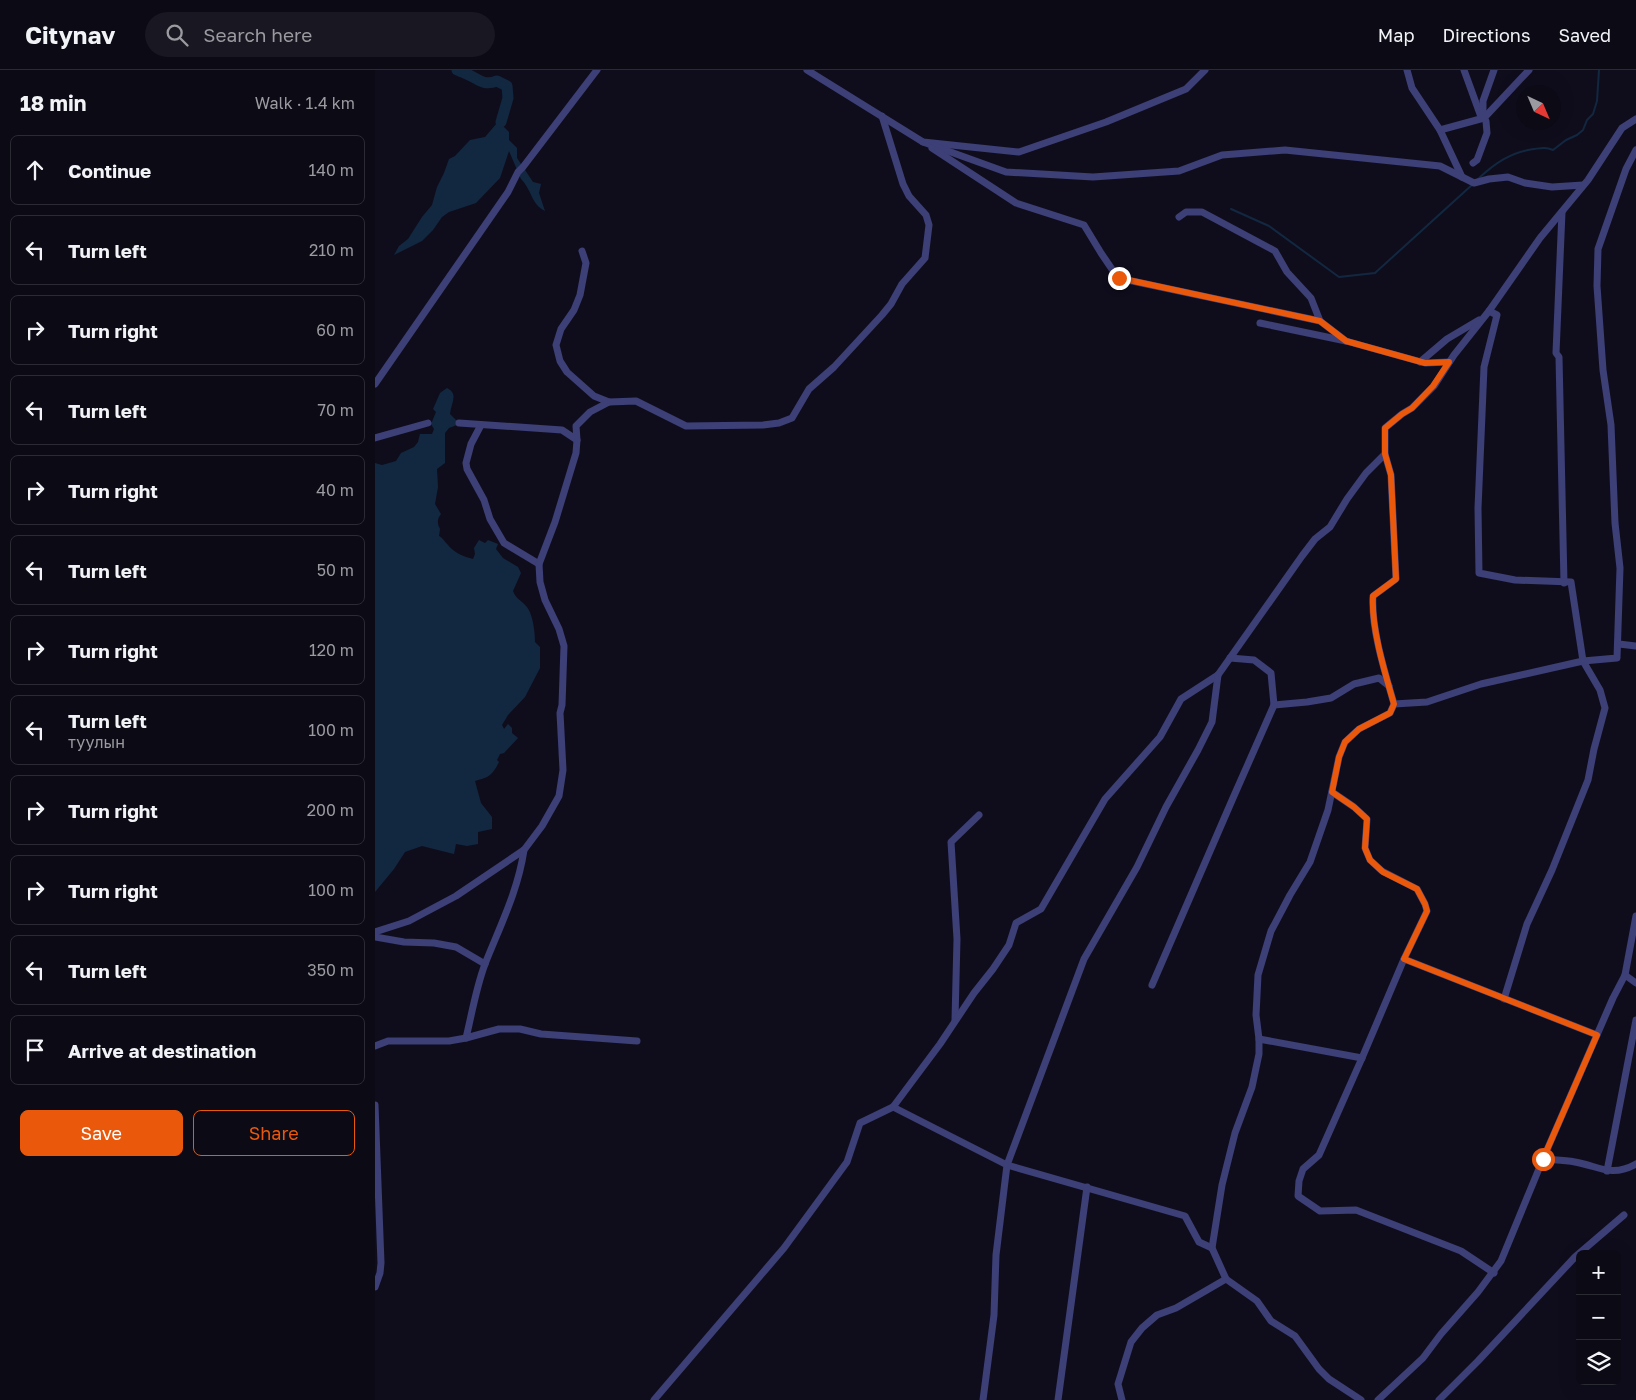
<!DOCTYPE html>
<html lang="en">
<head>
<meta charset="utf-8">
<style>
  body { margin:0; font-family:"Golos Text",sans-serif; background:#191822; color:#f1f3f6 }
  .controls { position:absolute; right:15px; bottom:15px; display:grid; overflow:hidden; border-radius:8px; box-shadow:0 5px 20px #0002 }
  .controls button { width:45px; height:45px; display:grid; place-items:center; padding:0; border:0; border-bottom:1px solid #2b2b34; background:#0b0a15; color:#f1f3f6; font:25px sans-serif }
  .compass { position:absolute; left:1141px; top:15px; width:45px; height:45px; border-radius:50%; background:#0b0a15; box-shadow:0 5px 20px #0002; rotate:136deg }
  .stop { position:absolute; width:15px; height:15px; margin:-11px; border:4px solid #ea580c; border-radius:50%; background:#fff }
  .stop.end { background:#ea580c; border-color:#fff; box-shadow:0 1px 5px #0008 }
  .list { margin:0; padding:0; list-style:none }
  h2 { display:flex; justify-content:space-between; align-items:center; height:65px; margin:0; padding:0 20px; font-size:21px }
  h2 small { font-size:16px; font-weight:400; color:#9a9aa0 }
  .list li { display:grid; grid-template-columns:32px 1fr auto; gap:15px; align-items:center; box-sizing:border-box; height:70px; margin:0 10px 10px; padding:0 10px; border:1px solid #2b2b34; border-radius:8px }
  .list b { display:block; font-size:19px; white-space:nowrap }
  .list p { margin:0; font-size:16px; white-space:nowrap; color:#9a9aa0 }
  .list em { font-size:16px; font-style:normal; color:#9a9aa0 }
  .actions { display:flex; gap:10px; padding:15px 20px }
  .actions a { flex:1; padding:11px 0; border:1px solid #ea580c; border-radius:8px; text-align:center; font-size:18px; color:#ea580c }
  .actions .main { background:#ea580c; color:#fff }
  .icon { flex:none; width:28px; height:28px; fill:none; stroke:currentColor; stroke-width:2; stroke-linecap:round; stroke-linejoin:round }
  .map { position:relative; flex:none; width:1261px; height:1330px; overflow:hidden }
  header { display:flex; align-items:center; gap:30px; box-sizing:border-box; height:70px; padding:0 25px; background:#0b0a15; border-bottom:1px solid #2b2b34 }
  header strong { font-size:24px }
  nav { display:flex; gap:28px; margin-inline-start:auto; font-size:18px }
  .search { width:350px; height:45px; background:#191822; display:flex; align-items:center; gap:12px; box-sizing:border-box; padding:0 18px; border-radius:28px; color:#9a9aa0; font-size:19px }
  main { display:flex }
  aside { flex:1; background:#0b0a15 }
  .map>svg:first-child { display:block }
  .water { fill:#122840 }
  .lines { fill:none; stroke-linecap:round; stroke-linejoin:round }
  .stream { stroke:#122840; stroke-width:2 }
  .river { stroke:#122840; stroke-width:11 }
  .minor { stroke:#3d3f77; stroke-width:7 }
  .route { stroke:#ea580c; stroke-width:6 }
</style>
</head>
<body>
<header>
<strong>Citynav</strong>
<div class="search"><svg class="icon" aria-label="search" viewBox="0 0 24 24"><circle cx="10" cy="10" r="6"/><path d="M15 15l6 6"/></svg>Search here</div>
<nav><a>Map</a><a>Directions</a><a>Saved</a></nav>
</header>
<main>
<aside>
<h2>18 min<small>Walk · 1.4 km</small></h2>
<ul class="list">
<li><svg class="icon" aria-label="ahead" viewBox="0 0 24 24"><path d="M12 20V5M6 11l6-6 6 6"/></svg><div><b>Continue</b></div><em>140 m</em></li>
<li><svg class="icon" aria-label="left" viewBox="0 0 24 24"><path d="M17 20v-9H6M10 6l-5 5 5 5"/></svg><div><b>Turn left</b></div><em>210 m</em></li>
<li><svg class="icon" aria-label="right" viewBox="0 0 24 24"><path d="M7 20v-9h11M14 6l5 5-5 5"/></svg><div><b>Turn right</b></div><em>60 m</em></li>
<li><svg class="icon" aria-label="left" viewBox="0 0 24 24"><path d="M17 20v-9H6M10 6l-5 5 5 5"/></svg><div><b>Turn left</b></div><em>70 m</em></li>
<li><svg class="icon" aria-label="right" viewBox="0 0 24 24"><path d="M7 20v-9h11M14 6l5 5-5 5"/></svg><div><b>Turn right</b></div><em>40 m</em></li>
<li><svg class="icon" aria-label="left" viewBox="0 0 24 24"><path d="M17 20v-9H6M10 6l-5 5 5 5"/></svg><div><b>Turn left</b></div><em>50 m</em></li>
<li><svg class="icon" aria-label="right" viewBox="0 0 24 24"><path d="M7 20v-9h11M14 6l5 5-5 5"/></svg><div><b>Turn right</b></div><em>120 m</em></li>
<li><svg class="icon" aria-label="left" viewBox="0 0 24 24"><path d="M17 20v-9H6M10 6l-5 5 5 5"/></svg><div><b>Turn left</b><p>туулын</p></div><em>100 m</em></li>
<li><svg class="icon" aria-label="right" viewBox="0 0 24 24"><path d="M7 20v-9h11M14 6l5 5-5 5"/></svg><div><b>Turn right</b></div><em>200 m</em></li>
<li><svg class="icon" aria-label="right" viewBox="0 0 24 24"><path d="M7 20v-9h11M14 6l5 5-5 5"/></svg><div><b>Turn right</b></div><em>100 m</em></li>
<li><svg class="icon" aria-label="left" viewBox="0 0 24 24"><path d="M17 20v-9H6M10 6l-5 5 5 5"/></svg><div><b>Turn left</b></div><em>350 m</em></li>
<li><svg class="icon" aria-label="arrive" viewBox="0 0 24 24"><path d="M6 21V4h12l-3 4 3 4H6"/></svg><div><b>Arrive at destination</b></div></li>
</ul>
<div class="actions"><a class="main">Save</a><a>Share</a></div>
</aside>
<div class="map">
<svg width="1261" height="1330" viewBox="0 0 1261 1330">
  <rect width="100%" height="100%" fill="#0f0d1c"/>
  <g class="water">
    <path d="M122 53 128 56 134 62V70L142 78V88L158 112 166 114 164 123 170 141C156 134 157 120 146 109L134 81 125 108 101 133 74 142 67 147 58 160 47 171 19 185 24 176 33 169 47 147 57 135 62 117 69 103 74 89 80 86 95 70 110 67Z"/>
    <path d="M72 318C84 324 76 333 75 344L81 350 82 355 74 358 70 363V393L62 399 63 417 60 434 66 444C62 449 62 453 65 459L64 466C68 468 69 471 73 475 78 482 89 487 98 489L100 484 99 478 104 470 110 473 113 470 123 474 121 479 128 488 143 497 146 503 138 521C141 529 146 530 151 536 158 543 160 563 160 572L165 577V598L150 627 133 645 127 655 129 659 133 654 137 658V663L143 668 129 683 125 684 122 690 124 692C117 706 114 707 100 711L106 733 117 747V759L103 762V774L92 776 81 774 79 784 47 776 30 782 19 799 0 822V393L7 395 21 391 26 383 39 377 43 372 45 364H57L59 359 56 354 61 342 58 339 65 323Z"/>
  </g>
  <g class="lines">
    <g class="stream">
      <path d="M1103 109C1120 93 1136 82 1159 79 1167 78 1170 77 1178 80L1191 70 1202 65 1208 60 1212 50 1218 44 1222 31 1224 0"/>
      <polyline points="856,139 894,156 964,207 1000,203 1098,114"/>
    </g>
    <path class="river" d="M82 0C87 2 93 4 98 7 107 12 111 15 122 11L132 16 133 28 126 52"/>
    <g class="minor">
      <polyline points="432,0 548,72 644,82 731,52 811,19 830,0"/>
      <polyline points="1032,0 1037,18 1065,60 1087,107"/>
      <polyline points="1089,0 1105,44 1111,51 1112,63 1102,90 1098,93"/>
      <polyline points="1108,46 1108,31 1119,0"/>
      <polyline points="1065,60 1109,48 1154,0"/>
      <polyline points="548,72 631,102 718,107 804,101 847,85 910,80 1065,96 1099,113 1114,109 1133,107 1150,113 1177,117 1208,115"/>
      <polyline points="557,78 641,133 709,155 726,183 743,208 945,251 971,271"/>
      <polyline points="1187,142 1181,283 1184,287 1189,513"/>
      <polyline points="804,147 811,142 827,142 900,181 912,202 936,228 945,251"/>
      <polyline points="207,181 211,193 205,225 199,240 186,259 181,275 185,291 192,302 219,326 234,332"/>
      <polyline points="1114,241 1122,245 1109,297 1103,438 1104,503 1140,510 1196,512 1208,591 1225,620 1230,638 1219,679 1213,710 1177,800 1152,854 1129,929"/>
      <polyline points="885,253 971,271 1050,293 1074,292"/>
      <polyline points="1045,292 1072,269 1104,250"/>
      <polyline points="0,314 133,122 143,102 148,97 222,0"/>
      <polyline points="106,355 96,374 91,393 92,399 109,430 115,449 129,473 164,494"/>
      <polyline points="0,368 53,353"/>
      <polyline points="202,370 201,356 215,342 234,332 261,331 311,356 388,355 404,353 417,348 434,319 459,297 507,245 516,234 527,214 550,188 554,155 551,145 534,126 528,114 507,46"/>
      <path d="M1010 384 1016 405 1021 509 998 526C996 559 1010 602 1019 634"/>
      <polyline points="1244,574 1261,576"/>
      <polyline points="1019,634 1052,632 1106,614 1208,591 1242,588 1245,498 1240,453 1236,355 1228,300 1222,216 1223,179 1251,99 1261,80"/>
      <polyline points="899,635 932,632 956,628 979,614 1004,608 1014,616"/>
      <polyline points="957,722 979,737 992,749 990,778 995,790 1007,801 1042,819 1050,834 1052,841 1029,889 987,988 944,1085 928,1099 924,1111 923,1126 945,1141 981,1140 1086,1181 1119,1203"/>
      <polyline points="0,862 34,851 81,826 149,780 167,756 184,726 188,700 185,643 187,635 189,576 184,559 170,530 165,512 164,494 180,452 201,383 202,370 187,360 84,353"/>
      <polyline points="0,867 29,872 59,873 81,877 110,894"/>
      <polyline points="1029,889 1222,965"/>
      <polyline points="1250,905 1261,913"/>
      <polyline points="777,915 858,728 899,635 896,603 879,590 855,588"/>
      <polyline points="580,950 582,869 576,772 604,745"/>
      <path d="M91 968C97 943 101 918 110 894 125 856 143 821 149 780"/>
      <polyline points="884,969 987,988"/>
      <polyline points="0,976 13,971 74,971 91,968 124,959 145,959 166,964 262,971"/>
      <polyline points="0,1035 6,1193 5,1203 0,1217"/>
      <polyline points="518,1037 632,1095 810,1146 824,1172 837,1178"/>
      <path d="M1168 1089C1178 1090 1189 1090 1200 1092 1224 1096 1236 1108 1261 1094"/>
      <polyline points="1232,1101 1261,950"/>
      <polyline points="279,1330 409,1178 472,1092 485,1053 518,1037 565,974 599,923 618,899 634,875 641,853 666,839 730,729 785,667 806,629 843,605 927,486 940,469 955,457 972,429 991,403 1010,384 1010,358 1027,344 1037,338 1059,316 1079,285 1114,241 1165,168 1213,110 1247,58 1261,49"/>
      <polyline points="608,1330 619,1245 621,1185 632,1095 709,889 762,797 791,737 823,680 837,652 843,605"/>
      <polyline points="683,1330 712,1117"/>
      <polyline points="747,1330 743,1314 756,1272 767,1258 782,1245 801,1238 851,1209"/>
      <polyline points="986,1330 954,1309 944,1299 920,1266 896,1251 882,1231 851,1209 837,1178 847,1115 860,1063 877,1017 881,998 884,984 884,969 881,945 883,905 896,861 915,825 935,792 953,740 964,687 970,672 984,659 1015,643 1019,634"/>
      <polyline points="1003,1330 1048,1288 1066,1264 1103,1222 1126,1191 1168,1089 1238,928 1250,905 1261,846"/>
      <polyline points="1064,1330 1103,1291 1200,1187 1249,1145"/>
    </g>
  </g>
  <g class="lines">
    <path class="route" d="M744 208 945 251 971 271 1050 293 1074 292 1058 316 1037 338 1027 344 1010 358V384L1016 405 1021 509 998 526C996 558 1010 603 1019 634L1015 643 984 659 970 672 964 687 957 722 979 737 992 749 990 778 995 790 1008 802 1042 819 1050 834 1052 841 1029 889 1222 965 1168 1089"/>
  </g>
</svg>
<div class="controls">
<button>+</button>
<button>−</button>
<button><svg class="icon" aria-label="layers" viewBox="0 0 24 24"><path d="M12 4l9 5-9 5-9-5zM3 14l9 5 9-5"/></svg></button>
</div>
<svg class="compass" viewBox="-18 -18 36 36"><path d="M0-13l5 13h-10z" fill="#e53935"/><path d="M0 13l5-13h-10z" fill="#9a9aa0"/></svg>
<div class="stop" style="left:1168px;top:1089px"></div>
<div class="stop end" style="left:744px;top:208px"></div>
</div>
</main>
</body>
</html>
